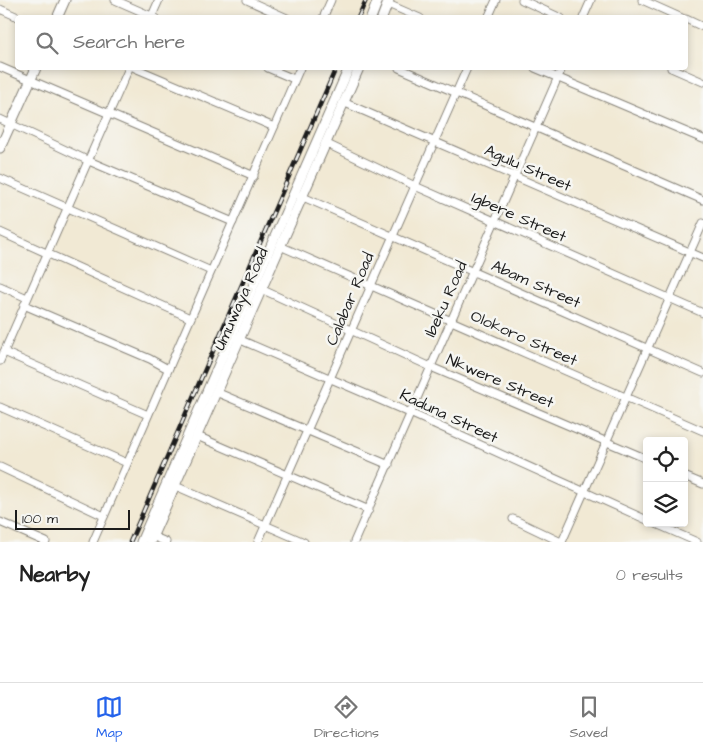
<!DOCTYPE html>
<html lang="en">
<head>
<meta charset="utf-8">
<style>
  body { margin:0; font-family:"Architects Daughter",sans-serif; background:#f6f6f6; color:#222 }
  .controls { position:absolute; right:15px; bottom:15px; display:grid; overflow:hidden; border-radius:5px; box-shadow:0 2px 8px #0003 }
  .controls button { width:45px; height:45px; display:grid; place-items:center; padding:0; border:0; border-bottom:1px solid #e0e0e0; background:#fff; color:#222; font:25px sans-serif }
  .scale { position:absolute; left:15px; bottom:12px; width:115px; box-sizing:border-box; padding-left:5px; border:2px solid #1c1c1c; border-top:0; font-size:14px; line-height:18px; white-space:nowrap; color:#1c1c1c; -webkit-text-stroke:4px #f6f6f2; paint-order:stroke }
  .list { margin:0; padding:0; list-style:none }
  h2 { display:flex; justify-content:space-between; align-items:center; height:65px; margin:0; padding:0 20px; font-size:21px }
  h2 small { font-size:16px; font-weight:400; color:#767676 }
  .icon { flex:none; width:28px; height:28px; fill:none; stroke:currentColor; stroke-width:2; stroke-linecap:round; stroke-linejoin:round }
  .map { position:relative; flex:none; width:703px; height:542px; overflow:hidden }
  .search { position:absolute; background:#fff; box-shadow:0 2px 8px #0003; left:15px; right:15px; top:15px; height:55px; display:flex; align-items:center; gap:12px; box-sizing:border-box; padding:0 18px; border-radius:5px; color:#767676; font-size:19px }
  .sheet { height:140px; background:#fff }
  nav { display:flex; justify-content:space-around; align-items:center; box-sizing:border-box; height:70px; border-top:1px solid #e0e0e0; background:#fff; font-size:14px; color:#767676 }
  nav a { display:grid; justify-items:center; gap:2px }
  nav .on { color:#2563eb }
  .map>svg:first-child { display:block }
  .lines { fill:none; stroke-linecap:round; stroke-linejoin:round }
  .minor-casing { stroke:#868278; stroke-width:9 }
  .tertiary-casing { stroke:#868278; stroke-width:11 }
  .minor { stroke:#fff; stroke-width:7 }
  .tertiary { stroke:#fff; stroke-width:9 }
  .rail-casing { stroke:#1c1c1c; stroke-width:4.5 }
  .rail { stroke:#f6f6f2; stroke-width:2.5; stroke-dasharray:8; stroke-linecap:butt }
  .labels { text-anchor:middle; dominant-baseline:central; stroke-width:5; stroke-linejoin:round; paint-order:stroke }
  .street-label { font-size:16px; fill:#1c1c1c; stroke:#f6f6f2 }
</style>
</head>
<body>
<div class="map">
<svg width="703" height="542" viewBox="0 0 703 542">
  <rect width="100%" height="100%" fill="#f6f6f2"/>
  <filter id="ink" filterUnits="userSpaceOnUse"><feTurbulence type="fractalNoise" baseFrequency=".02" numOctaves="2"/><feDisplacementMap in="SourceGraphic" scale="10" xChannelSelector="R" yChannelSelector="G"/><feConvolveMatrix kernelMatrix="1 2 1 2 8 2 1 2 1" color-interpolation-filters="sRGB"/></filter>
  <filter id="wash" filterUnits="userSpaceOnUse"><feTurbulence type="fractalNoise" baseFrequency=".0096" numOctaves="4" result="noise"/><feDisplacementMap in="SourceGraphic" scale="20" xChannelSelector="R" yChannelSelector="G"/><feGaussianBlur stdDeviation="1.12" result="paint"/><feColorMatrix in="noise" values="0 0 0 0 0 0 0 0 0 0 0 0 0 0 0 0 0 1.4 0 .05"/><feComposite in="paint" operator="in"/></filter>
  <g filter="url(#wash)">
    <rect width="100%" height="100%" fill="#f1e9d4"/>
  </g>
  <g filter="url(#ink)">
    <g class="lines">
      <g class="minor-casing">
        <g id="minor">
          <polyline points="115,0 156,18"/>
          <polyline points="247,0 287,18"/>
          <polyline points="522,0 561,18"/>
          <polyline points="642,0 682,18"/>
          <polyline points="388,4 420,18"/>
          <polyline points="0,9 20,18"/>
          <polyline points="151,18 159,0"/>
          <polyline points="323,18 331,0"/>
          <polyline points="488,18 496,0"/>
          <polyline points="583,18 591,0"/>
          <polyline points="686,19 703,27"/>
          <polyline points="0,67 254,176"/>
          <polyline points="135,68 274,127"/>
          <polyline points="268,68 294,79"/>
          <polyline points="399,68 703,200"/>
          <polyline points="535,68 703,139"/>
          <polyline points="671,68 703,82"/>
          <polyline points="343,102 703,258"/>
          <polyline points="0,119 89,161 233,222"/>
          <polyline points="325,143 415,186 703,313"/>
          <polyline points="0,178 211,271"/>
          <polyline points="294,193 703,373"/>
          <polyline points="0,232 190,318"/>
          <polyline points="280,246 703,431"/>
          <polyline points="0,286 27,298"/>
          <polyline points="261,289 431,367 647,459"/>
          <polyline points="24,305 150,359 168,369"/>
          <polyline points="236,338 410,413 647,520"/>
          <polyline points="4,352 148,415"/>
          <polyline points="0,361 129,68"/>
          <polyline points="216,392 389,465"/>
          <polyline points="0,407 127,463"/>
          <polyline points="197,436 369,510"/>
          <polyline points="0,467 104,516"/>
          <polyline points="684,476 703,484"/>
          <polyline points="171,484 304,542"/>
          <polyline points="513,519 561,542"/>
          <polyline points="0,522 46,542"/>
          <polyline points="654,523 697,542"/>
          <polyline points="152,536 166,542"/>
          <polyline points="93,542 300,68"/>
          <polyline points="258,542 467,68"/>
          <polyline points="354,542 562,68"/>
          <polyline points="562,542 703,223"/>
        </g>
      </g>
      <g class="tertiary-casing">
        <g id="tertiary">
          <polyline points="57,18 65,0"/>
          <polyline points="371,18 378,0"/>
          <polyline points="382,18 389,0"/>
          <polyline points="0,148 36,68"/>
          <polyline points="141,542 349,68"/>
          <polyline points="150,542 359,68"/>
        </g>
      </g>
      <use href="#minor" class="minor"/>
      <use href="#tertiary" class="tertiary"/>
      <g class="rail-casing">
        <g id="rail">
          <polyline points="358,18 366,0"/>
          <polyline points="130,542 336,68"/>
        </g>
      </g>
      <use href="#rail" class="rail"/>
    </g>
  </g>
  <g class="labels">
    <g class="street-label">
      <text transform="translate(528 168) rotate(24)">Agulu Street</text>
      <text transform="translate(519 217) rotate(24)">Igbere Street</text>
      <text transform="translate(536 284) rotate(24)">Abam Street</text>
      <text transform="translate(241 299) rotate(-66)">Umuwaya Road</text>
      <text transform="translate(350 299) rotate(-67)">Calabar Road</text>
      <text transform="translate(446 299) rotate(-66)">Ibeku Road</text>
      <text transform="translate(524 338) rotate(24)">Olokoro Street</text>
      <text transform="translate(500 381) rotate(23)">Nkwere Street</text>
      <text transform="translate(449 416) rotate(25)">Kaduna Street</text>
    </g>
  </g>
</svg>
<div class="controls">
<button><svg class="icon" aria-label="locate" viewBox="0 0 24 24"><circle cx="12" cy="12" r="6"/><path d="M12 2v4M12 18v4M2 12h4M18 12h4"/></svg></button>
<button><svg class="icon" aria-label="layers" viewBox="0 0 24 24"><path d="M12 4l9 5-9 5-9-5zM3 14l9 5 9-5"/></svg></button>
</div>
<div class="scale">100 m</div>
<div class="search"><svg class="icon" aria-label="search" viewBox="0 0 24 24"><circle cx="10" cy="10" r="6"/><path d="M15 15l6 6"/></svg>Search here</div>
</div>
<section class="sheet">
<h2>Nearby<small>0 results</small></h2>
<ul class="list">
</ul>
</section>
<nav>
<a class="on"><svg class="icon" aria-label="map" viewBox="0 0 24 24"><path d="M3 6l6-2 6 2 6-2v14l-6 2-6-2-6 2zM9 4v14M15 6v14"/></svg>Map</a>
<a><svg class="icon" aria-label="directions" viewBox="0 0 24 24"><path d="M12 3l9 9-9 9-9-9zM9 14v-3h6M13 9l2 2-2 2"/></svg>Directions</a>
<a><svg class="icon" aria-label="saved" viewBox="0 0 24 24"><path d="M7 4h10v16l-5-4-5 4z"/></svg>Saved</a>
</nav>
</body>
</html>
